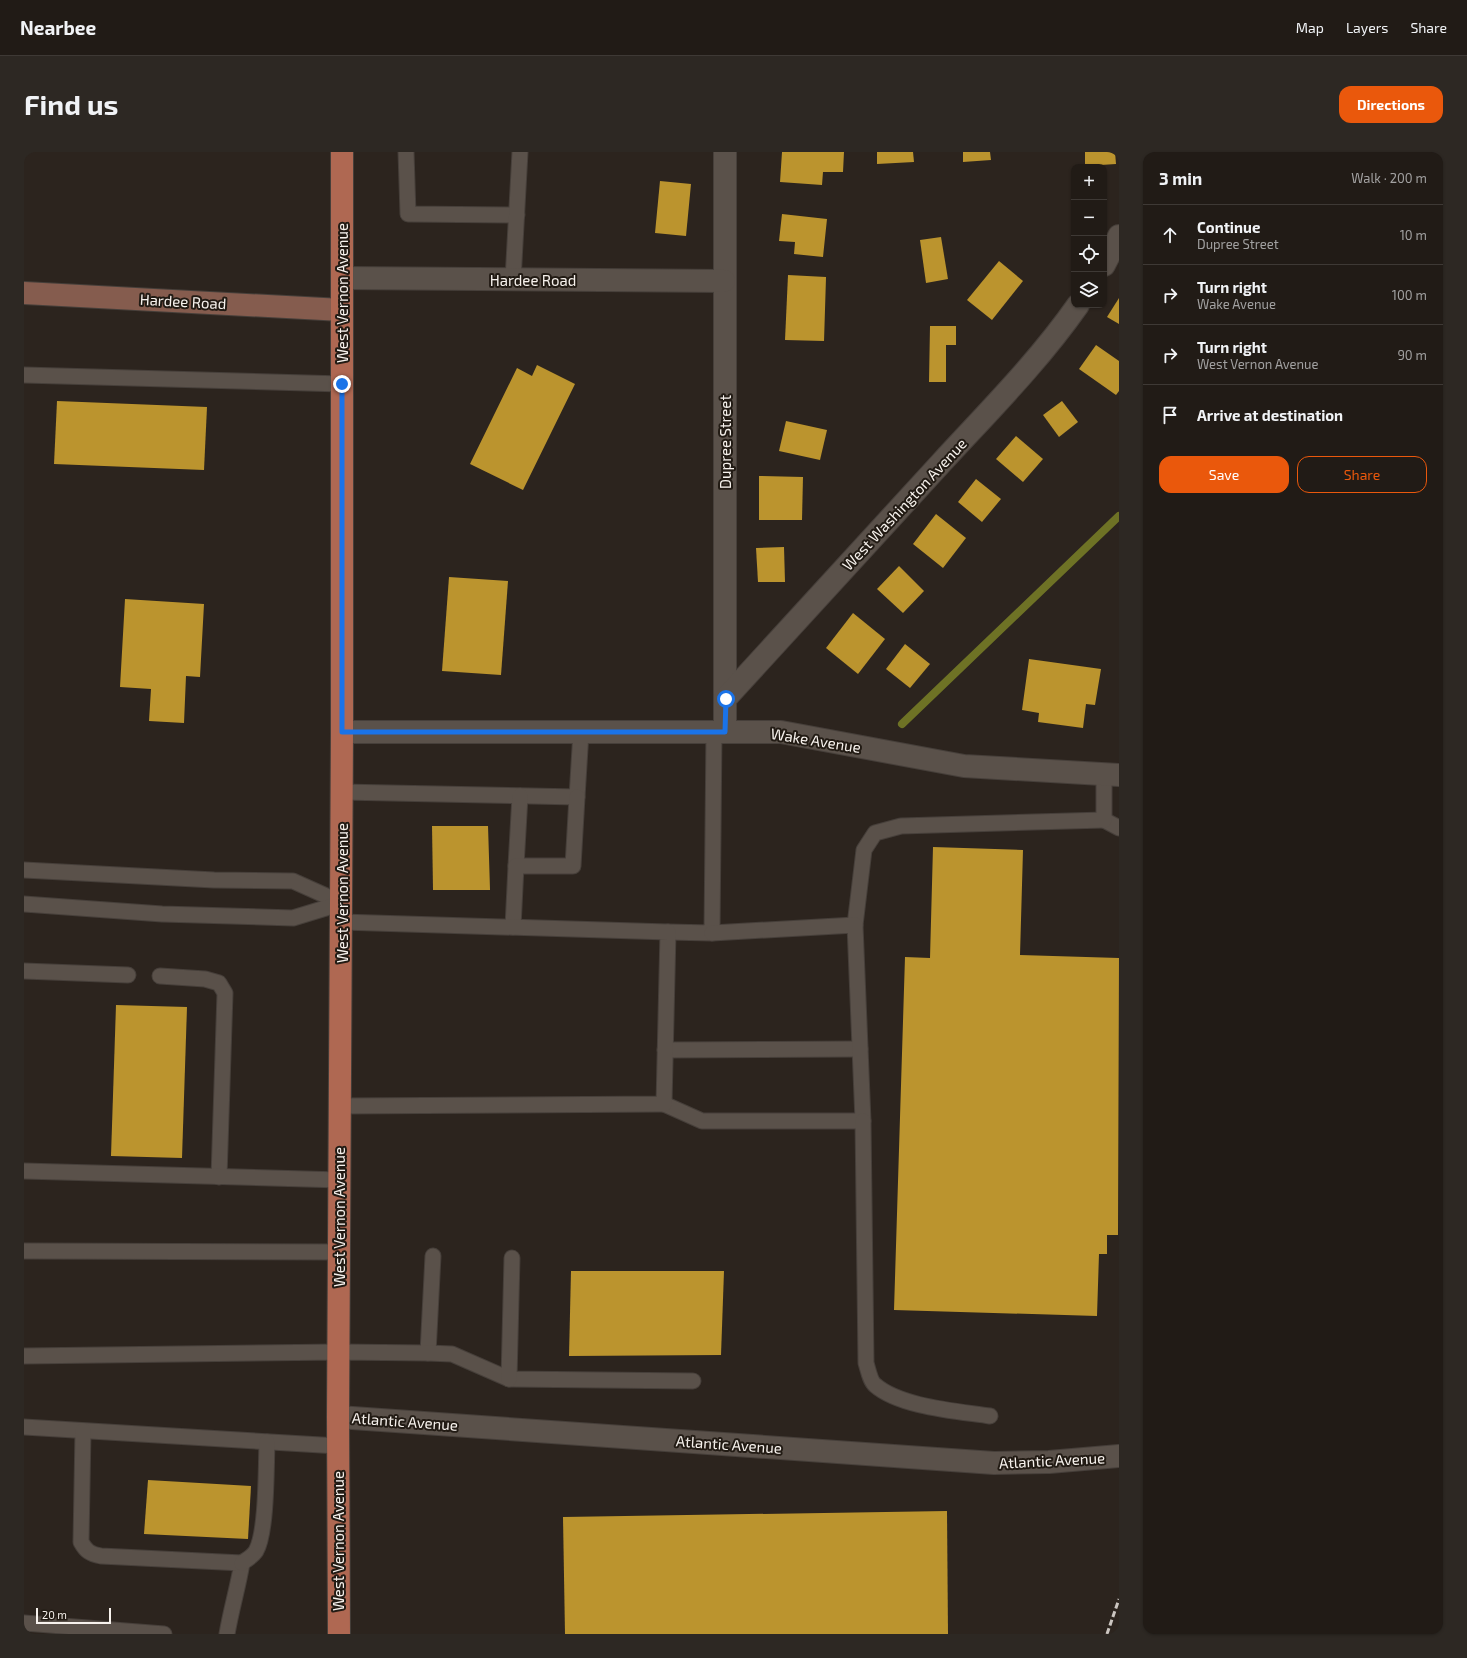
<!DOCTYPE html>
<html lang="en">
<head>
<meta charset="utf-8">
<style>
  body { margin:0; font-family:"Exo 2",sans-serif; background:#2d2823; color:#f1f3f6 }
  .controls { position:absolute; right:12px; top:12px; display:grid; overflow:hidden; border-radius:8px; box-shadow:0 1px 3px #0004 }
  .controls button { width:36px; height:36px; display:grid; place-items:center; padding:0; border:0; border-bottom:1px solid #3e3935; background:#211b16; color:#f1f3f6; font:20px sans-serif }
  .scale { position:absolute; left:12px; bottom:10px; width:75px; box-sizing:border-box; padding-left:4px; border:2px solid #f7f2ed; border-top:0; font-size:11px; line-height:14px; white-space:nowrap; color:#f7f2ed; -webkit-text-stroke:3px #221b14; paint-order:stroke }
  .stop { position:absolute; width:12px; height:12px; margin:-9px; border:3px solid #1a73e8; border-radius:50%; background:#fff }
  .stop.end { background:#1a73e8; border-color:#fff; box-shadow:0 1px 4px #0008 }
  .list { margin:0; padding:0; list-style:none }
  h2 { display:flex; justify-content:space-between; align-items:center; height:52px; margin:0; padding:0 16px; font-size:17px }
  h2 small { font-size:13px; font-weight:400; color:#a2a1a1 }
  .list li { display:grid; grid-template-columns:26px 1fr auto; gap:12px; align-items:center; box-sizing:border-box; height:60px; padding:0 16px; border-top:1px solid #3e3935 }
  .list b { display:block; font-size:15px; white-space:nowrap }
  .list p { margin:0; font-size:13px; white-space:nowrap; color:#a2a1a1 }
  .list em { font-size:13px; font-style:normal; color:#a2a1a1 }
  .actions { display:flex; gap:8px; padding:12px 16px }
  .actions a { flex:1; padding:9px 0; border:1px solid #ea580c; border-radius:12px; text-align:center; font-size:14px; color:#ea580c }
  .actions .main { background:#ea580c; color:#fff }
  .icon { flex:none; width:22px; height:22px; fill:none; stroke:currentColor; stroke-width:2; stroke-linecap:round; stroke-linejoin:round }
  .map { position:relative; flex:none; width:1095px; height:1482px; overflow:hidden; border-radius:12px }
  header { display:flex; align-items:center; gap:24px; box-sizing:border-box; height:56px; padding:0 20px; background:#211b16; border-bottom:1px solid #3e3935 }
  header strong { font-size:19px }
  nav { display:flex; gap:22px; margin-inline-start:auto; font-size:14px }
  .intro { display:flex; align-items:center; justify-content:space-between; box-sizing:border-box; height:96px; padding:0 24px }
  h1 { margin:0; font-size:28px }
  .button { padding:10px 18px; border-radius:12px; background:#ea580c; color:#fff; font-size:14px; font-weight:700 }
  main { display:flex; gap:24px; padding:0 24px }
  aside { flex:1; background:#211b16; border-radius:12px; box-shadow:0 1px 3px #0004 }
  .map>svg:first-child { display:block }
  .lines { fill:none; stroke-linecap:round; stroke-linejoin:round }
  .stream { stroke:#6e7225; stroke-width:8 }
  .building { fill:#bb942e }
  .lane-casing { stroke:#463f3a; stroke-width:17 }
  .street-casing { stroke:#463f3a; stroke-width:24 }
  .secondary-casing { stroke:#463f3a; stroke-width:24 }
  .primary-casing { stroke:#463f3a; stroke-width:24 }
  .lane { stroke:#5a514a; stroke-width:15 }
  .street { stroke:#5a514a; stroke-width:22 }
  .secondary { stroke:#855c4e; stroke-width:22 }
  .primary { stroke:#af6852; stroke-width:22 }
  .rail { stroke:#cbc5c0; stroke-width:3; stroke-dasharray:6 3; stroke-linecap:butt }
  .route { stroke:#1a73e8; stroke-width:5 }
  .labels { text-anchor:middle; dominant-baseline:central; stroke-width:4; stroke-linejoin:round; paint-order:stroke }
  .street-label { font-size:15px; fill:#f7f2ed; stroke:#221b14 }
</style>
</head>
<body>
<header>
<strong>Nearbee</strong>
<nav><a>Map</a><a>Layers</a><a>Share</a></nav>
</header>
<div class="intro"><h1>Find us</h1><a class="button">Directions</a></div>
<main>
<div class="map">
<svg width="1095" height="1482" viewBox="0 0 1095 1482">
  <rect width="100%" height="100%" fill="#2c241e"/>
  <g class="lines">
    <polyline class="stream" points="878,572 1095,364"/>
  </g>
  <g class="building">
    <polygon points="758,0 820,0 819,20 799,20 798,33 756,30"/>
    <polygon points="853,0 889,0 890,10 853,12"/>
    <polygon points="939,0 966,0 967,8 939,10"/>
    <polygon points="1061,0 1091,0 1092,12 1061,14"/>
    <polygon points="636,29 667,32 662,84 631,81"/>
    <polygon points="758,62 803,67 799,105 770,102 771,90 755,89"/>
    <polygon points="917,85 924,127 902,131 896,88"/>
    <polygon points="975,109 999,129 968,168 943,148"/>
    <polygon points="764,123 802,125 800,189 761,188"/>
    <polygon points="1095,146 1095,172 1083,165"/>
    <polygon points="906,174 932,174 932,193 922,193 922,230 905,230"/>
    <polygon points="1072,193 1095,209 1095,239 1092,243 1055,217"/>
    <polygon points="513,213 551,232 499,338 446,312 493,216 508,224"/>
    <polygon points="33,249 183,255 180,318 30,312"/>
    <polygon points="1038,249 1054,270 1035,285 1019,263"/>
    <polygon points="762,269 803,278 796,308 755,299"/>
    <polygon points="992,284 1019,307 999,330 972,307"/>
    <polygon points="735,324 779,325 778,368 735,368"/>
    <polygon points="952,327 977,347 958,370 934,350"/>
    <polygon points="912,362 942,386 919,416 889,392"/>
    <polygon points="760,395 761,430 734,430 732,396"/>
    <polygon points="875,414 900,439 879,461 853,437"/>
    <polygon points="425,425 484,429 477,523 418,519"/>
    <polygon points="101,447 180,452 176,525 162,524 160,571 125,569 127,537 96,535"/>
    <polygon points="829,461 861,487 834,522 802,496"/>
    <polygon points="881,492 906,512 886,536 862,517"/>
    <polygon points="1005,507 1077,517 1071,553 1062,552 1059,576 1014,570 1015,561 998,558"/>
    <polygon points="408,674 464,674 466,738 409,738"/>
    <polygon points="909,695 999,698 996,803 1095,806 1094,1083 1083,1083 1083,1102 1075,1102 1073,1164 870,1158 881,805 906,806"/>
    <polygon points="92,853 163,855 158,1006 87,1004"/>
    <polygon points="547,1119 700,1119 697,1203 545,1204"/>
    <polygon points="124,1328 227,1334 224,1387 120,1382"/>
    <polygon points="923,1359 924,1482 541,1482 539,1365"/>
  </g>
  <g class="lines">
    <g class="lane-casing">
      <g id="lane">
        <polyline points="382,0 384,62 493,63"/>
        <polyline points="489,128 496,0"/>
        <polyline points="0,223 318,232"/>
        <polyline points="318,640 553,645 557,580"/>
        <polyline points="1080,668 1095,676"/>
        <polyline points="492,714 496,644"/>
        <polyline points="0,718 190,728 269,729 318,751"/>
        <polyline points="0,752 138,762 269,766 318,751"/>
        <polyline points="831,773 840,698 851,681 877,674 1080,668 1080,623"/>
        <polyline points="489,775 492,714 549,714 553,645"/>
        <polyline points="644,780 688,781 690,579"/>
        <polyline points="0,819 104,823"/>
        <polyline points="136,824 181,827 195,831 201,841 195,1025"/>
        <polyline points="641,898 836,897"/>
        <polyline points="640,952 678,969 839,969 831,773 688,781"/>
        <polyline points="316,954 640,952 644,780 318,770"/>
        <path d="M839 969 842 1211C844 1217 846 1229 851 1233 876 1255 933 1259 966 1264"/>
        <polyline points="0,1019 316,1028"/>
        <polyline points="0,1099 315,1100"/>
        <polyline points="404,1201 409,1104"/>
        <polyline points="0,1204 315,1200 404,1201 428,1202 485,1227 669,1229"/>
        <polyline points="485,1227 488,1106"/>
        <polyline points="0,1275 314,1294"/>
        <path d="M59 1279 57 1390C62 1399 66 1402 77 1404L218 1411C214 1435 207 1458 203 1482"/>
        <path d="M218 1411C222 1408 229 1404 232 1399 243 1380 242 1315 243 1290"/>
        <polyline points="0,1471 140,1482"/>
      </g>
    </g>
    <g class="street-casing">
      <g id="street">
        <polyline points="701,0 701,579"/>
        <polyline points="1080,113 1095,84"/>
        <polyline points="318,126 700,129"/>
        <path d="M701 547C773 468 845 389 918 310 965 259 1014 210 1054 153"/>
        <polyline points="318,580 757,580 940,614 1095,623"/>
        <polyline points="314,1265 970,1311 1025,1310 1095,1304"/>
      </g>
    </g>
    <g class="secondary-casing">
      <polyline id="secondary" points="0,141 318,158"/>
    </g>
    <g class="primary-casing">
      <polyline id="primary" points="315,1482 314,1265 318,580 318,0"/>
    </g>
    <use href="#lane" class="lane"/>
    <use href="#street" class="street"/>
    <use href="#secondary" class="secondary"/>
    <use href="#primary" class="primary"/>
    <polyline class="rail" points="1083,1482 1095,1447"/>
  </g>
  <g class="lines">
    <polyline class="route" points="318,232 318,580 701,580 702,547"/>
  </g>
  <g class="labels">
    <g class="street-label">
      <text x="509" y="128">Hardee Road</text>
      <text transform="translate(318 141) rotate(-90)">West Vernon Avenue</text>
      <text transform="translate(159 149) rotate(3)">Hardee Road</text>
      <text transform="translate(701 290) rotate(-90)">Dupree Street</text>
      <text transform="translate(880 352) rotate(-47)">West Washington Avenue</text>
      <text transform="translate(792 588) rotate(9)">Wake Avenue</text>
      <text transform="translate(318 741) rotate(-90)">West Vernon Avenue</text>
      <text transform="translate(315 1065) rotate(-90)">West Vernon Avenue</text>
      <text transform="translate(381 1269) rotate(4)">Atlantic Avenue</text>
      <text transform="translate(705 1292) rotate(4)">Atlantic Avenue</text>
      <text transform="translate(1028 1308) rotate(-3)">Atlantic Avenue</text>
      <text transform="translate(314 1389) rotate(-90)">West Vernon Avenue</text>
    </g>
  </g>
</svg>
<div class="controls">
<button>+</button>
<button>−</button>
<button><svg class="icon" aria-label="locate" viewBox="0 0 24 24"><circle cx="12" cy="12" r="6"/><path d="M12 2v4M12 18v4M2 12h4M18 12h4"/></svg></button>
<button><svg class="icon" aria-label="layers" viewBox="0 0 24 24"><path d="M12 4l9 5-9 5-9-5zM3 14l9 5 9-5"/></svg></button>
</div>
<div class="scale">20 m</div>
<div class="stop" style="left:702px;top:547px"></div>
<div class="stop end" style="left:318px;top:232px"></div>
</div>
<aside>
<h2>3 min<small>Walk · 200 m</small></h2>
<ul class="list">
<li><svg class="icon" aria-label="ahead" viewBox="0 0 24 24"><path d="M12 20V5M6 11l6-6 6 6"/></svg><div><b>Continue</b><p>Dupree Street</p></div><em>10 m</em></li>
<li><svg class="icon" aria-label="right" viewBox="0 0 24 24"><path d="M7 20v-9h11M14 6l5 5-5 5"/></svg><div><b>Turn right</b><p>Wake Avenue</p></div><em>100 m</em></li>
<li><svg class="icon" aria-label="right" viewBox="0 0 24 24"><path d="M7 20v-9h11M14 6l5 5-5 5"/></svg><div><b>Turn right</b><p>West Vernon Avenue</p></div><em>90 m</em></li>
<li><svg class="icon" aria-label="arrive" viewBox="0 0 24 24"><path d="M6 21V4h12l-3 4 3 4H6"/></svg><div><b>Arrive at destination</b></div></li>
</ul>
<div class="actions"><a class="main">Save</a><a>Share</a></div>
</aside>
</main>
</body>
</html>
